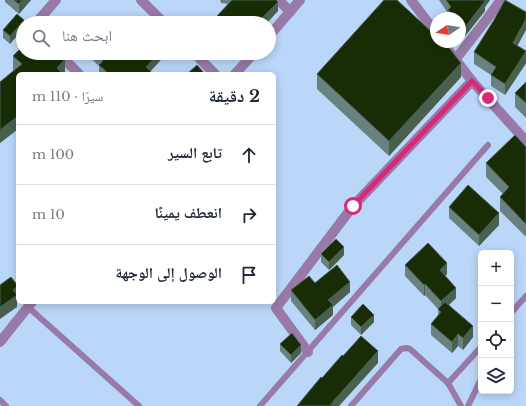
<!DOCTYPE html>
<html lang="ar">
<head>
<meta charset="utf-8">
<style>
  body { margin:0; font-family:"Libre Baskerville","Noto Naskh Arabic",serif; background:#f6f6f7; color:#1f2937; direction:rtl }
  .controls { position:absolute; right:12px; bottom:12px; display:grid; overflow:hidden; border-radius:6px; box-shadow:0 2px 10px #0003 }
  .controls button { width:36px; height:36px; display:grid; place-items:center; padding:0; border:0; border-bottom:1px solid #e0e1e3; background:#fff; color:#1f2937; font:20px sans-serif }
  .compass { position:absolute; left:430px; top:12px; width:36px; height:36px; border-radius:50%; background:#fff; box-shadow:0 2px 10px #0003; rotate:258deg }
  .stop { position:absolute; width:12px; height:12px; margin:-9px; border:3px solid #db2777; border-radius:50%; background:#fff }
  .stop.end { background:#db2777; border-color:#fff; box-shadow:0 1px 4px #0008 }
  .list { margin:0; padding:0; list-style:none }
  h2 { display:flex; justify-content:space-between; align-items:center; height:52px; margin:0; padding:0 16px; font-size:17px }
  h2 small { font-size:13px; font-weight:400; color:#747a83 }
  .list li { display:grid; grid-template-columns:26px 1fr auto; gap:12px; align-items:center; box-sizing:border-box; height:60px; padding:0 16px; border-top:1px solid #e0e1e3 }
  .list b { display:block; font-size:15px; white-space:nowrap }
  .list em { font-size:13px; font-style:normal; color:#747a83 }
  .icon { flex:none; width:22px; height:22px; fill:none; stroke:currentColor; stroke-width:2; stroke-linecap:round; stroke-linejoin:round }
  .map { position:relative; flex:none; width:526px; height:406px; overflow:hidden; direction:ltr }
  .search { position:absolute; background:#fff; box-shadow:0 2px 10px #0003; left:16px; top:16px; width:260px; height:44px; display:flex; align-items:center; gap:10px; box-sizing:border-box; padding:0 14px; border-radius:22px; color:#747a83; font-size:15px }
  .panel { position:absolute; background:#fff; box-shadow:0 2px 10px #0003; left:16px; top:72px; width:260px; height:232px; border-radius:6px; direction:rtl }
  .map>svg:first-child { display:block }
  .lines { fill:none; stroke-linecap:round; stroke-linejoin:round }
  .service { stroke:#987aa8; stroke-width:6 }
  .minor { stroke:#987aa8; stroke-width:10 }
  .tertiary { stroke:#987aa8; stroke-width:10 }
  .wall { fill:#698280 }
  .shaded-wall { fill:#49604f }
  .building { fill:#182d06; stroke:#49604f }
  .route { stroke:#db2777; stroke-width:5 }
</style>
</head>
<body>
<div class="map">
<svg width="526" height="406" viewBox="0 0 526 406">
  <rect width="100%" height="100%" fill="#bad6f9"/>
  <g class="lines">
    <g class="service">
      <polyline points="28,307 139,406"/>
      <polyline points="511,313 526,296"/>
      <polyline points="448,383 461,406"/>
      <polyline points="0,400 6,406"/>
      <polyline points="260,406 488,145"/>
      <polyline points="351,406 401,349 406,348 410,349 448,383 481,347"/>
      <polyline points="468,406 481,379"/>
    </g>
    <g class="minor">
      <polyline points="141,0 164,23"/>
      <polyline points="279,0 290,12"/>
      <polyline points="36,23 56,0"/>
      <polyline points="269,36 300,0"/>
      <polyline points="58,53 79,74"/>
      <polyline points="194,53 215,74"/>
      <polyline points="455,60 487,19 501,0"/>
      <polyline points="235,74 254,53"/>
      <polyline points="0,342 32,302"/>
      <polyline points="308,352 276,308 353,206 472,81"/>
    </g>
    <g class="tertiary">
      <polyline points="411,0 436,33"/>
      <polyline points="442,42 472,81 488,99 526,141"/>
    </g>
  </g>
  <g class="wall">
    <polygon points="5,0 31,0 19,14 5,2"/>
    <polygon points="220,0 276,0 278,11 221,3"/>
    <polygon points="439,0 490,0 485,7 485,11 465,36 460,31 460,18 448,18 448,13"/>
    <polygon points="24,23 10,44 3,38 3,30"/>
    <polygon points="518,46 526,51 526,63 505,95 491,86 491,75 474,64 474,52"/>
    <polygon points="85,53 128,53 128,54 167,53 150,72 153,74 99,74 99,66"/>
    <polygon points="13,56 65,72 63,74 18,74 18,129 0,143 0,82 14,70 13,70"/>
    <polygon points="317,74 461,77 389,156 317,89"/>
    <polygon points="526,82 526,118 515,107 515,93"/>
    <polygon points="526,147 526,237 500,211 500,197 503,194 486,177 486,163"/>
    <polygon points="449,207 499,225 479,246 449,218"/>
    <polygon points="321,254 344,255 329,270 321,262"/>
    <polygon points="405,265 447,274 445,276 456,298 449,305 473,337 463,350 458,346 452,353 431,335 431,324 438,315 438,309 425,295 424,296 405,276"/>
    <polygon points="315,283 350,292 333,307 333,315 315,330 291,301 291,290"/>
    <polygon points="351,317 374,322 361,335 351,325"/>
    <polygon points="280,344 301,353 291,363 280,351"/>
  </g>
  <g class="shaded-wall">
    <polygon points="22,0 31,0 19,14 19,4"/>
    <polygon points="483,0 490,0 485,7 485,11 465,36 465,27"/>
    <polygon points="278,2 278,11 267,23 257,23"/>
    <polygon points="526,19 526,30 513,54 513,43"/>
    <polygon points="24,20 24,23 23,23 23,29 10,44 10,36"/>
    <polygon points="526,51 526,63 505,95 505,84"/>
    <polygon points="159,53 167,53 148,74 146,67"/>
    <polygon points="65,59 65,72 63,74 57,68"/>
    <polygon points="461,63 461,77 389,156 389,141"/>
    <polygon points="18,116 18,129 0,143 0,130"/>
    <polygon points="499,213 499,225 479,246 479,235"/>
    <polygon points="344,247 344,255 329,270 329,262"/>
    <polygon points="447,263 447,274 440,281 440,270"/>
    <polygon points="350,282 350,292 333,307 333,315 315,330 315,320 328,300"/>
    <polygon points="425,284 425,295 424,296 424,285"/>
    <polygon points="18,286 18,298 17,299 17,307 0,319 0,307 13,290"/>
    <polygon points="456,288 456,298 441,312 441,301"/>
    <polygon points="374,315 374,322 361,335 361,327"/>
    <polygon points="473,326 473,337 463,350 463,338"/>
    <polygon points="458,334 458,346 452,353 452,342"/>
    <polygon points="301,345 301,353 291,363 291,355"/>
    <polygon points="378,351 378,363 339,406 331,406 331,404"/>
  </g>
  <g class="building">
    <polygon points="14,0 22,0 19,4"/>
    <polygon points="232,0 276,0 278,2 257,23 217,23 217,16"/>
    <polygon points="384,0 397,0 436,36 436,42 442,42 449,48 461,63 389,141 317,74"/>
    <polygon points="446,0 484,0 485,1 465,27 460,21 460,18 457,18 448,10 451,7"/>
    <polygon points="505,0 526,12 526,19 513,43 526,51 505,84 491,75 496,67 474,52 494,20"/>
    <polygon points="17,14 24,20 10,36 3,30"/>
    <polygon points="23,46 23,53 47,53 53,59 58,53 65,59 57,68 63,74 18,74 18,116 0,130 0,82 22,64 13,56"/>
    <polygon points="95,53 128,53 128,54 129,53 159,53 146,67 153,74 109,74 99,65 103,61"/>
    <polygon points="197,65 205,74 187,74"/>
    <polygon points="526,82 526,103 515,93"/>
    <polygon points="515,135 526,147 526,224 500,197 509,187 486,163"/>
    <polygon points="468,185 499,213 479,235 449,207"/>
    <polygon points="336,239 344,247 329,262 321,254"/>
    <polygon points="428,243 447,263 440,270 456,288 441,301 425,284 424,285 405,265"/>
    <polygon points="337,265 350,282 328,300 333,305 315,320 291,290 309,276 315,283"/>
    <polygon points="11,277 18,286 13,290 17,295 0,307 0,285"/>
    <polygon points="445,302 473,326 463,338 458,334 452,342 431,324 441,312 438,309"/>
    <polygon points="363,304 374,315 361,327 351,317"/>
    <polygon points="292,333 301,345 291,355 280,344"/>
    <polygon points="361,336 378,351 331,404 332,406 297,406 321,377 322,378 342,355 343,356"/>
  </g>
  <g class="lines">
    <polyline class="route" points="353,206 472,81 488,98"/>
  </g>
</svg>
<div class="controls">
<button>+</button>
<button>−</button>
<button><svg class="icon" aria-label="locate" viewBox="0 0 24 24"><circle cx="12" cy="12" r="6"/><path d="M12 2v4M12 18v4M2 12h4M18 12h4"/></svg></button>
<button><svg class="icon" aria-label="layers" viewBox="0 0 24 24"><path d="M12 4l9 5-9 5-9-5zM3 14l9 5 9-5"/></svg></button>
</div>
<svg class="compass" viewBox="-18 -18 36 36"><path d="M0-13l5 13h-10z" fill="#e53935"/><path d="M0 13l5-13h-10z" fill="#747a83"/></svg>
<div class="stop" style="left:353px;top:206px"></div>
<div class="stop end" style="left:488px;top:98px"></div>
<div class="search"><svg class="icon" aria-label="search" viewBox="0 0 24 24"><circle cx="10" cy="10" r="6"/><path d="M15 15l6 6"/></svg>ابحث هنا</div>
<section class="panel">
<h2>2 دقيقة<small>سيرًا · 110 m</small></h2>
<ul class="list">
<li><svg class="icon" aria-label="ahead" viewBox="0 0 24 24"><path d="M12 20V5M6 11l6-6 6 6"/></svg><div><b>تابع السير</b></div><em>100 m</em></li>
<li><svg class="icon" aria-label="right" viewBox="0 0 24 24"><path d="M7 20v-9h11M14 6l5 5-5 5"/></svg><div><b>انعطف يمينًا</b></div><em>10 m</em></li>
<li><svg class="icon" aria-label="arrive" viewBox="0 0 24 24"><path d="M6 21V4h12l-3 4 3 4H6"/></svg><div><b>الوصول إلى الوجهة</b></div></li>
</ul>
</section>
</div>
</body>
</html>
